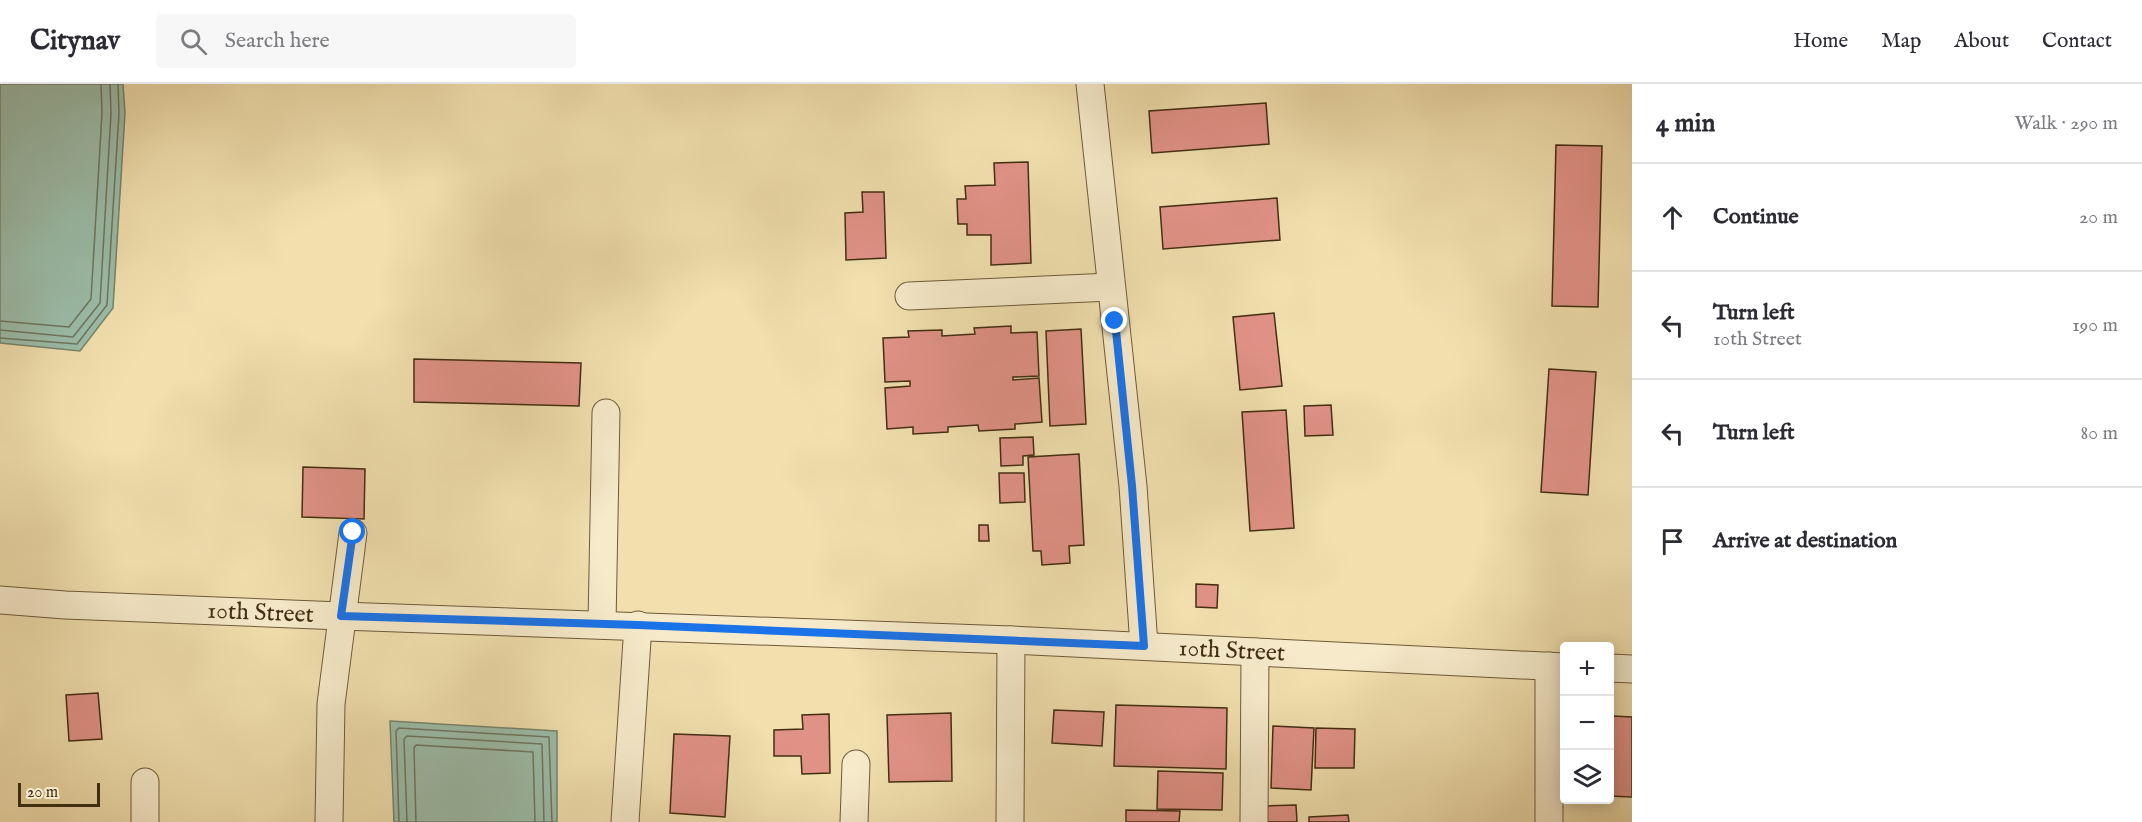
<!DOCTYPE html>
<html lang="en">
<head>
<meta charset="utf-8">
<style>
  body { margin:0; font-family:"IM FELL English",serif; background:#f7f7f7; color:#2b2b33 }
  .controls { position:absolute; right:18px; bottom:18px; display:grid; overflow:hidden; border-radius:6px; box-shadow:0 3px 15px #0003 }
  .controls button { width:54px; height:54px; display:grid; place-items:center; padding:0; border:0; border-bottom:2px solid #e1e1e2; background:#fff; color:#2b2b33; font:30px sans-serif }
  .scale { position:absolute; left:18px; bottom:15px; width:82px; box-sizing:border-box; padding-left:6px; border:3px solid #422e11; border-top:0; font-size:16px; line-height:21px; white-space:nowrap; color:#422e11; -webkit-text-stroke:4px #f6eaca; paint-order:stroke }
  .stop { position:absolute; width:18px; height:18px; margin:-14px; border:4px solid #1a73e8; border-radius:50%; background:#fff }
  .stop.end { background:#1a73e8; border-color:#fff; box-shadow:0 2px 6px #0008 }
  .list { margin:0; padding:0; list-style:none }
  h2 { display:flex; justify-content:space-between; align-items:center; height:78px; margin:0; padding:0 24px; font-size:26px }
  h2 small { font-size:20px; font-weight:400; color:#7c7c81 }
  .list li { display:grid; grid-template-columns:39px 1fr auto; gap:18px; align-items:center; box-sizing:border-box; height:108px; padding:0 24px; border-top:2px solid #e1e1e2 }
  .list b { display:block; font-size:22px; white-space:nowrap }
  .list p { margin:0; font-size:20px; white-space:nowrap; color:#7c7c81 }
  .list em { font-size:20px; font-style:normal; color:#7c7c81 }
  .icon { flex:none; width:33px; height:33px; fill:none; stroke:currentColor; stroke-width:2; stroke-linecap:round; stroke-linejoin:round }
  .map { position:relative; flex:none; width:1632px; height:738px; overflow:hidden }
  header { display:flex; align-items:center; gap:36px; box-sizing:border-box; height:84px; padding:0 30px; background:#fff; border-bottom:2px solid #e1e1e2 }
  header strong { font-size:28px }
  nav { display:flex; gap:33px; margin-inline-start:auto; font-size:21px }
  .search { width:420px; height:54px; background:#f7f7f7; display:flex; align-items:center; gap:15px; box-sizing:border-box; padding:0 21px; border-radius:6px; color:#7c7c81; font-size:22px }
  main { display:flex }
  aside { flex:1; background:#fff }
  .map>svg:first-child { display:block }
  .water { fill:#9bbdaa; stroke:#77846d; stroke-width:1.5 }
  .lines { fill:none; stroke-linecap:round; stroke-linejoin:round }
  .shore { stroke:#6e765e; stroke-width:1.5 }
  .building { fill:#e19287; stroke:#422e11; stroke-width:1.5 }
  .minor-casing { stroke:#6e5a38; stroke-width:29 }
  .minor { stroke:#f6eaca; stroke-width:27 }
  .route { stroke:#1a73e8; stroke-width:8 }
  .labels { text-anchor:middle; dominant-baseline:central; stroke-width:6; stroke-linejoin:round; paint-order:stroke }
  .street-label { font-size:24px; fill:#422e11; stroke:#f6eaca }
</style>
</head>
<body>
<header>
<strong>Citynav</strong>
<div class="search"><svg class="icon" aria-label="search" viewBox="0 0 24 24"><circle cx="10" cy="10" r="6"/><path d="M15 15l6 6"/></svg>Search here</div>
<nav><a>Home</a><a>Map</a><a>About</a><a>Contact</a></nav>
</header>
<main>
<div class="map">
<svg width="1632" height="738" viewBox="0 0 1632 738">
  <rect width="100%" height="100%" fill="#f1dfae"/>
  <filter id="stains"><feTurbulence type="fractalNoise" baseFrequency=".00333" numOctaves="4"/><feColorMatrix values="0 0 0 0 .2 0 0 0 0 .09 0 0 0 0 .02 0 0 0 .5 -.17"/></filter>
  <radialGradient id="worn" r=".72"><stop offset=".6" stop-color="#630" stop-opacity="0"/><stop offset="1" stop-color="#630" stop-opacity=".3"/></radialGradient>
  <g class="water">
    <polygon points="0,0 123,0 125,29 113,224 80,267 0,259"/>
    <polygon points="390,637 557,647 557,738 394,738"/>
  </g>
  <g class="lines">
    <g class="shore">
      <polyline points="0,237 69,243 91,215 102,29 101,0"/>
      <polyline points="0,246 73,253 100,219 111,29 110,0"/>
      <polyline points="0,254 77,260 107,221 119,29 118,0"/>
      <polyline points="399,738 396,647 399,644 549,653 552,738"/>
      <polyline points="407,738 404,655 407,652 542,660 544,738"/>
      <polyline points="416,738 414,664 416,661 533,668 535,738"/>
    </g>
  </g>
  <g class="building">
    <polygon points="1266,19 1269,60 1152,69 1149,27"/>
    <polygon points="1556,61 1602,62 1598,223 1552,222"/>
    <polygon points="1028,78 1031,179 991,181 991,151 967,151 967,140 958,140 957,115 966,115 965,102 995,101 994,79"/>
    <polygon points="862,108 884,108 886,174 846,176 845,129 863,128"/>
    <polygon points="1277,114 1280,156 1163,165 1160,123"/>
    <polygon points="1274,229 1282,302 1240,306 1233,233"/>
    <polygon points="1011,242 1011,249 1037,248 1039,292 1013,293 1013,296 1039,294 1042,338 1015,340 1015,345 979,347 978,341 948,343 948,348 913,350 913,343 887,345 885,304 910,302 910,297 885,298 883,254 909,253 908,247 942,246 942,252 975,250 974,244"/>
    <polygon points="1081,245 1086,340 1050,342 1046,247"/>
    <polygon points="414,275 581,279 579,322 414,318"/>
    <polygon points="1549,285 1596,288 1588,411 1541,408"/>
    <polygon points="1331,321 1333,351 1305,352 1304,322"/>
    <polygon points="1286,326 1294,444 1250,447 1242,328"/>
    <polygon points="1033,353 1034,371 1023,372 1023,381 1001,382 1000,354"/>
    <polygon points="1079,370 1084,461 1069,462 1070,479 1042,481 1041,467 1033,467 1028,373"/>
    <polygon points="303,383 365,385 364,435 302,433"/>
    <polygon points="999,389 1024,389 1025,418 1000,419"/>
    <polygon points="979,441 988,441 989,457 979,457"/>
    <polygon points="1196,500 1218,501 1217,524 1196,523"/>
    <polygon points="98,609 102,655 69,657 66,611"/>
    <polygon points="1116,621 1227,624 1226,685 1114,682"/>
    <polygon points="1054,626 1104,628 1102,662 1052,659"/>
    <polygon points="951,629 952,697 889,698 887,631"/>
    <polygon points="829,630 830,689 802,690 801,672 774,672 774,646 803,645 802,631"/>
    <polygon points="1613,632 1632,633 1632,713 1610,712"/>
    <polygon points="1273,642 1314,644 1311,706 1271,704"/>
    <polygon points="1316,644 1355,645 1354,684 1315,684"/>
    <polygon points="674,650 730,652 725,733 670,729"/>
    <polygon points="1158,687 1223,689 1222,726 1157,725"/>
    <polygon points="1296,721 1297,738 1263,738 1263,722"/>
    <polygon points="1126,726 1180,727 1179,738 1126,738"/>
    <polygon points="1348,731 1349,738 1309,738 1309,733"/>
  </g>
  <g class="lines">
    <g class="minor-casing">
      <g id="minor">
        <polyline points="1090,0 1133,402 1144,562"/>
        <polyline points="909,212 1111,203"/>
        <path id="s1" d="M0 516 65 521 341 532 1011 556 1564 583"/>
        <polyline points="602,540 606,329"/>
        <polyline points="1549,582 1549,738"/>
        <polyline points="1610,584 1632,585"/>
        <polyline points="145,698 145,738"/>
        <polyline points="329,738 331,620 353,449"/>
        <polyline points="625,738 638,541"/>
        <polyline points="854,738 856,680"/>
        <polyline points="1010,738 1011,556"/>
        <polyline points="1254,738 1255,568"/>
      </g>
    </g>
    <use href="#minor" class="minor"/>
  </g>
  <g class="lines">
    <polyline class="route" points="353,448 341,532 638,541 1144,562 1132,402 1115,237"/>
  </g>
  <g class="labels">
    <g class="street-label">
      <text stroke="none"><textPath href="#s1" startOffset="261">10th Street</textPath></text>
      <text stroke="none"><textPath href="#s1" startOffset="1233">10th Street</textPath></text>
    </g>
  </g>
  <rect width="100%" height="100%" filter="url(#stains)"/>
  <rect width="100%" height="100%" fill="url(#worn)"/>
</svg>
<div class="controls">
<button>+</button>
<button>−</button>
<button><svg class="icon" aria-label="layers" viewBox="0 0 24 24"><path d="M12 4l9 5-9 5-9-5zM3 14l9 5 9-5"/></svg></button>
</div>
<div class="scale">20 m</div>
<div class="stop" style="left:353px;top:448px"></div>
<div class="stop end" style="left:1115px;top:237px"></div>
</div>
<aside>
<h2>4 min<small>Walk · 290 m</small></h2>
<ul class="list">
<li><svg class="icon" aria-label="ahead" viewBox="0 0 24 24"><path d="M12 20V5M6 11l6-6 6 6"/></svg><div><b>Continue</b></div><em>20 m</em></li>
<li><svg class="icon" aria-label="left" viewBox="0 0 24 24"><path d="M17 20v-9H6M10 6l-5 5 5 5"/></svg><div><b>Turn left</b><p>10th Street</p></div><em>190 m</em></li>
<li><svg class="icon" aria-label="left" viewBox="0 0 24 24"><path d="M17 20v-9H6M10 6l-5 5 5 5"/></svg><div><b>Turn left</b></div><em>80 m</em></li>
<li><svg class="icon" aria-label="arrive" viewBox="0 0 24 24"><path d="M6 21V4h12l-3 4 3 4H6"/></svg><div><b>Arrive at destination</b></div></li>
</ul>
</aside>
</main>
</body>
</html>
